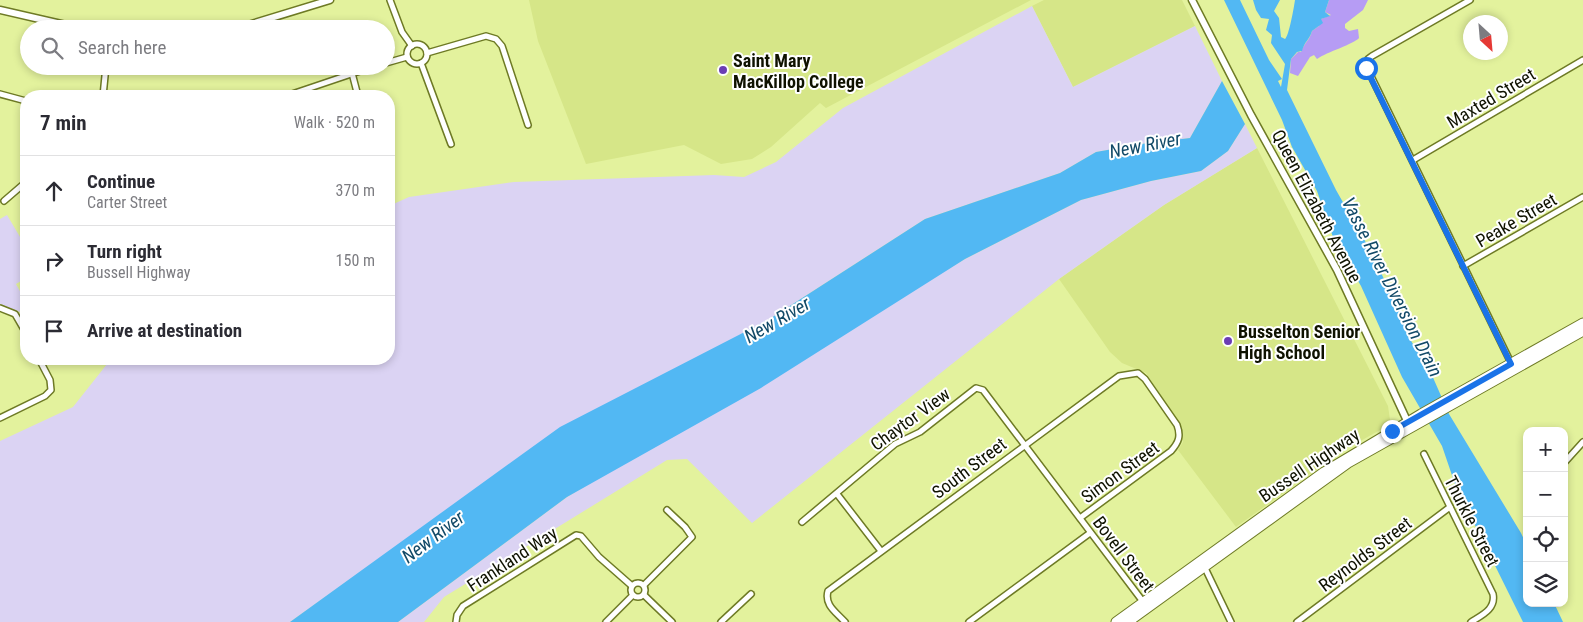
<!DOCTYPE html>
<html lang="en">
<head>
<meta charset="utf-8">
<style>
  body { margin:0; font-family:"Roboto Condensed",sans-serif; background:#f7f7f7; color:#2b2b33 }
  .controls { position:absolute; right:15px; bottom:15px; display:grid; overflow:hidden; border-radius:10px; box-shadow:0 2px 8px #0003 }
  .controls button { width:45px; height:45px; display:grid; place-items:center; padding:0; border:0; border-bottom:1px solid #e1e1e2; background:#fff; color:#2b2b33; font:25px sans-serif }
  .compass { position:absolute; left:1463px; top:15px; width:45px; height:45px; border-radius:50%; background:#fff; box-shadow:0 2px 8px #0003; rotate:154deg }
  .stop { position:absolute; width:15px; height:15px; margin:-11px; border:4px solid #1a73e8; border-radius:50%; background:#fff }
  .stop.end { background:#1a73e8; border-color:#fff; box-shadow:0 1px 5px #0008 }
  .list { margin:0; padding:0; list-style:none }
  h2 { display:flex; justify-content:space-between; align-items:center; height:65px; margin:0; padding:0 20px; font-size:21px }
  h2 small { font-size:16px; font-weight:400; color:#7c7c81 }
  .list li { display:grid; grid-template-columns:32px 1fr auto; gap:15px; align-items:center; box-sizing:border-box; height:70px; padding:0 20px; border-top:1px solid #e1e1e2 }
  .list b { display:block; font-size:19px; white-space:nowrap }
  .list p { margin:0; font-size:16px; white-space:nowrap; color:#7c7c81 }
  .list em { font-size:16px; font-style:normal; color:#7c7c81 }
  .icon { flex:none; width:28px; height:28px; fill:none; stroke:currentColor; stroke-width:2; stroke-linecap:round; stroke-linejoin:round }
  .map { position:relative; flex:none; width:1583px; height:622px; overflow:hidden }
  .search { position:absolute; background:#fff; box-shadow:0 2px 8px #0003; left:20px; top:20px; width:375px; height:55px; display:flex; align-items:center; gap:12px; box-sizing:border-box; padding:0 18px; border-radius:28px; color:#7c7c81; font-size:19px }
  .panel { position:absolute; background:#fff; box-shadow:0 2px 8px #0003; left:20px; top:90px; width:375px; height:275px; border-radius:20px }
  .map>svg:first-child { display:block }
  .built { fill:#d6e688 }
  .green { fill:#dbd3f3 }
  .forest { fill:#b69cf4 }
  .water { fill:#52b8f3 }
  .lines { fill:none; stroke-linecap:round; stroke-linejoin:round }
  .minor-casing { stroke:#6e7a25; stroke-width:8 }
  .tertiary-casing { stroke:#6e7a25; stroke-width:9 }
  .primary-casing { stroke:#6e7a25; stroke-width:11 }
  .minor { stroke:#fff; stroke-width:5 }
  .tertiary { stroke:#fff; stroke-width:6 }
  .primary { stroke:#fff; stroke-width:9 }
  .route { stroke:#1a73e8; stroke-width:6 }
  .poi-dot { fill:#6b3db4; stroke:#fff; stroke-width:2 }
  .labels { text-anchor:middle; dominant-baseline:central; stroke-width:4; stroke-linejoin:round; paint-order:stroke }
  .poi-label { font-size:18px; font-weight:bold; fill:#0f1200; stroke:#fff; text-anchor:start }
  .street-label { font-size:18px; fill:#0f1200; stroke:#fff }
  .water-label { font-size:19px; font-style:italic; fill:#124a68; stroke:#fff }
</style>
</head>
<body>
<div class="map">
<svg width="1583" height="622" viewBox="0 0 1583 622">
  <rect width="100%" height="100%" fill="#e3f29d"/>
  <g class="built">
    <polygon points="529,0 1031,0 826,108 820,103 771,147 752,159 721,164 684,145 586,164 538,41"/>
    <polygon points="1044,0 1182,0 1195,26 1073,87 1032,6"/>
    <polygon points="1257,148 1388,406 1390,420 1387,426 1341,452 1236,527 1178,450 1183,442 1178,421 1146,373 1122,363 1110,352 1059,279 1164,205"/>
  </g>
  <g class="green">
    <polygon points="1032,6 1073,87 1195,26 1222,81 1190,138 1141,144 1096,152 1060,173 925,219 768,320 387,553 290,622 0,622 0,441 73,407 111,359 389,359 389,206 409,197 514,182 714,175 744,177 776,162 843,108"/>
    <polygon points="1245,124 1257,148 1164,205 1059,279 752,523 687,459 667,460 444,597 424,622 398,622 567,497 965,259 1081,200 1151,181 1201,171 1228,151"/>
    <polygon points="7,215 26,247 26,278 16,284 26,302 26,308 20,312 0,304 0,219"/>
  </g>
  <path class="forest" d="M1329 0H1368L1363 10 1345 24V28L1349 31 1358 29 1359 38C1354 44 1327 52 1317 59L1314 55 1310 57 1298 76 1290 73 1291 59 1298 52H1301C1304 43 1310 40 1312 31L1319 26 1321 19 1331 15 1325 12Z"/>
  <g class="water">
    <path d="M1224 0H1240L1269 60 1282 79 1278 81 1281 87 1285 64 1271 43 1272 35 1266 30 1269 19 1261 18 1256 10 1253 0H1280L1274 11 1279 18 1281 37 1285 39C1289 36 1294 7 1295 0H1329L1325 12 1330 16 1321 19 1323 23 1312 31C1310 39 1304 42 1302 51L1297 52 1291 59 1287 90 1336 190 1369 248 1398 308 1408 336 1431 373 1449 414 1521 533 1527 546V603H1554L1563 622H1523L1456 487 1442 446 1402 377 1361 286 1334 240 1317 191 1292 147 1282 120Z"/>
    <polygon points="1222,81 1245,124 1228,151 1201,171 1151,181 1081,200 965,259 761,388 567,497 398,622 290,622 560,427 768,320 925,219 1060,173 1096,152 1141,144 1190,138"/>
  </g>
  <g class="lines">
    <g class="minor-casing">
      <g id="minor">
        <polyline points="390,0 402,32 412,46"/>
        <polyline points="1470,0 1372,56 1368,59 1367,68 1512,365"/>
        <circle cx="417" cy="54" r="10"/>
        <polyline points="427,53 486,36 496,39 502,46 528,125"/>
        <polyline points="386,63 407,57"/>
        <polyline points="421,63 451,144"/>
        <polyline points="352,73 358,96"/>
        <polyline points="0,94 26,101"/>
        <polyline points="103,96 106,66"/>
        <polyline points="286,96 375,66"/>
        <polyline points="1413,160 1583,60"/>
        <polyline points="4,201 26,182"/>
        <polyline points="1463,266 1583,197"/>
        <polyline points="0,308 15,314 26,333"/>
        <polyline points="0,418 45,396 51,390 50,380 39,359"/>
        <path d="M1424 454 1493 594C1496 609 1482 615 1471 622"/>
        <polyline points="1564,463 1583,442"/>
        <polyline points="837,494 881,551"/>
        <polyline points="802,522 895,444 920,432 976,388 983,390 1144,603"/>
        <polyline points="1204,566 1231,622"/>
        <circle cx="638" cy="590" r="7"/>
        <polyline points="644,585 692,537 685,527 667,510"/>
        <polyline points="644,595 672,622"/>
        <polyline points="456,622 457,615 463,606 576,535 581,536 599,557 632,586"/>
        <polyline points="606,622 633,595"/>
        <polyline points="721,622 751,594"/>
        <path d="M845 622C836 612 824 605 828 591L1119 376 1138 373 1145 379 1177 425C1181 436 1179 442 1171 451L1080 518"/>
        <polyline points="969,622 1090,533"/>
        <polyline points="1297,622 1450,507"/>
      </g>
    </g>
    <g class="tertiary-casing">
      <g id="tertiary">
        <polyline points="1192,0 1251,115 1337,270 1409,425"/>
        <polyline points="0,10 83,29"/>
        <polyline points="102,29 110,25 116,29"/>
        <polyline points="235,29 330,0"/>
      </g>
    </g>
    <g class="primary-casing">
      <g id="primary">
        <polyline points="1116,622 1324,472 1421,414 1583,323"/>
        <polyline points="1128,622 1348,463 1583,331"/>
      </g>
    </g>
    <use href="#minor" class="minor"/>
    <use href="#tertiary" class="tertiary"/>
    <use href="#primary" class="primary"/>
  </g>
  <g class="lines">
    <polyline class="route" points="1366,68 1511,364 1392,431"/>
  </g>
  <g class="poi-dot">
    <circle cx="723" cy="70" r="5"/>
    <circle cx="1228" cy="341" r="5"/>
  </g>
  <g class="labels">
    <g class="poi-label">
      <text x="733" y="60">Saint Mary<tspan x="733" dy="21">MacKillop College</tspan></text>
      <text x="1238" y="331">Busselton Senior<tspan x="1238" dy="21">High School</tspan></text>
    </g>
    <g class="street-label">
      <text transform="translate(1491 98) rotate(-31)">Maxted Street</text>
      <text transform="translate(1317 206) rotate(62)">Queen Elizabeth Avenue</text>
      <text transform="translate(1516 220) rotate(-30)">Peake Street</text>
      <text transform="translate(910 419) rotate(-36)">Chaytor View</text>
      <text transform="translate(1309 465) rotate(-34)">Bussell Highway</text>
      <text transform="translate(969 468) rotate(-37)">South Street</text>
      <text transform="translate(1120 472) rotate(-36)">Simon Street</text>
      <text transform="translate(1472 521) rotate(63)">Thurkle Street</text>
      <text transform="translate(1124 554) rotate(53)">Bovell Street</text>
      <text transform="translate(1365 554) rotate(-37)">Reynolds Street</text>
      <text transform="translate(512 559) rotate(-33)">Frankland Way</text>
    </g>
    <g class="water-label">
      <text transform="translate(1145 145) rotate(-11)">New River</text>
      <text transform="translate(1392 287) rotate(63)">Vasse River Diversion Drain</text>
      <text transform="translate(777 320) rotate(-30)">New River</text>
      <text transform="translate(433 537) rotate(-37)">New River</text>
    </g>
  </g>
</svg>
<div class="controls">
<button>+</button>
<button>−</button>
<button><svg class="icon" aria-label="locate" viewBox="0 0 24 24"><circle cx="12" cy="12" r="6"/><path d="M12 2v4M12 18v4M2 12h4M18 12h4"/></svg></button>
<button><svg class="icon" aria-label="layers" viewBox="0 0 24 24"><path d="M12 4l9 5-9 5-9-5zM3 14l9 5 9-5"/></svg></button>
</div>
<svg class="compass" viewBox="-18 -18 36 36"><path d="M0-13l5 13h-10z" fill="#e53935"/><path d="M0 13l5-13h-10z" fill="#7c7c81"/></svg>
<div class="stop" style="left:1366px;top:68px"></div>
<div class="stop end" style="left:1392px;top:431px"></div>
<div class="search"><svg class="icon" aria-label="search" viewBox="0 0 24 24"><circle cx="10" cy="10" r="6"/><path d="M15 15l6 6"/></svg>Search here</div>
<section class="panel">
<h2>7 min<small>Walk · 520 m</small></h2>
<ul class="list">
<li><svg class="icon" aria-label="ahead" viewBox="0 0 24 24"><path d="M12 20V5M6 11l6-6 6 6"/></svg><div><b>Continue</b><p>Carter Street</p></div><em>370 m</em></li>
<li><svg class="icon" aria-label="right" viewBox="0 0 24 24"><path d="M7 20v-9h11M14 6l5 5-5 5"/></svg><div><b>Turn right</b><p>Bussell Highway</p></div><em>150 m</em></li>
<li><svg class="icon" aria-label="arrive" viewBox="0 0 24 24"><path d="M6 21V4h12l-3 4 3 4H6"/></svg><div><b>Arrive at destination</b></div></li>
</ul>
</section>
</div>
</body>
</html>
